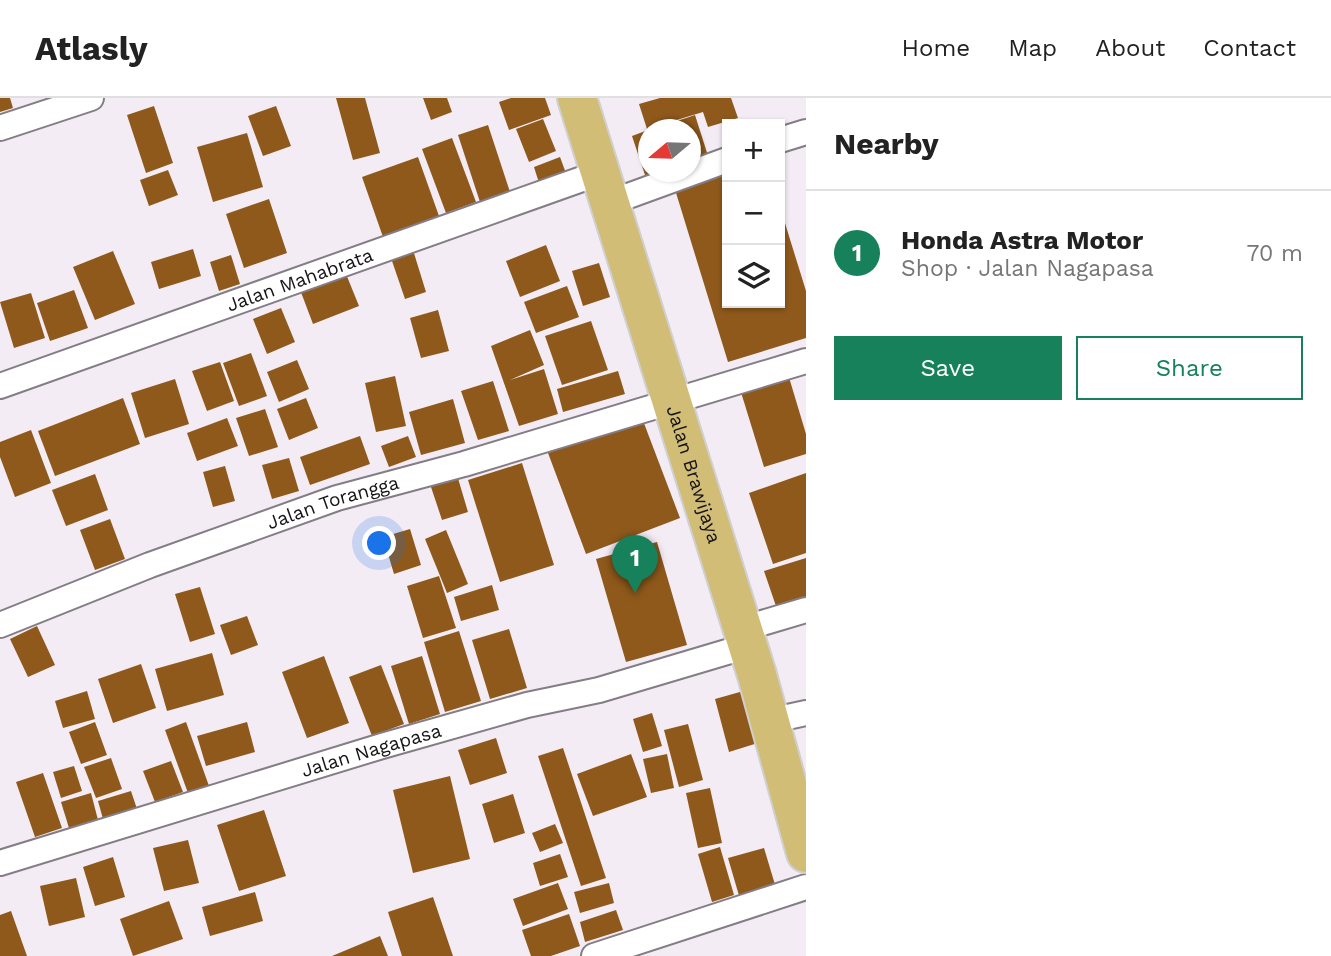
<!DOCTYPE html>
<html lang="en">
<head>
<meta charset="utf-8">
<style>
  body { margin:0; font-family:"Work Sans",sans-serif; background:#f6f6f6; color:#222 }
  .controls { position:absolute; right:21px; top:21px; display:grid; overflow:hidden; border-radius:0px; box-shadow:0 2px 5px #0004 }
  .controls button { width:63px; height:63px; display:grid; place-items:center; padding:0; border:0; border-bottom:2px solid #e0e0e0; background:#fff; color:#222; font:35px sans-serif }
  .compass { position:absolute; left:638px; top:21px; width:63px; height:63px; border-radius:50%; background:#fff; box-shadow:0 2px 5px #0004; rotate:251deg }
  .you { position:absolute; left:380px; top:446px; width:24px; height:24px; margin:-18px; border:5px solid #fff; border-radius:50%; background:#1a73e8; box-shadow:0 0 0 10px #1a73e833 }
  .badge { display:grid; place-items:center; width:46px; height:46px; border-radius:50%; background:#17815c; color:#fff; font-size:23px; font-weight:700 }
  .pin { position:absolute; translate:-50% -58px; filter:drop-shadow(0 2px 4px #0008) }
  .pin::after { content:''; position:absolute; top:37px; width:24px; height:21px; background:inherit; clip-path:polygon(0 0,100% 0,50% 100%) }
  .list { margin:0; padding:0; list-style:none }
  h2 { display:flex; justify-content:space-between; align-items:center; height:91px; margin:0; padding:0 28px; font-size:30px }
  h2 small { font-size:23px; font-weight:400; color:#767676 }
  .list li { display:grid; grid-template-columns:46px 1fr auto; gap:21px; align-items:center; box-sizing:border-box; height:126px; padding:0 28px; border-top:2px solid #e0e0e0 }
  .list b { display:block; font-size:26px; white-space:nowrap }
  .list p { margin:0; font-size:23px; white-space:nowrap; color:#767676 }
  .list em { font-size:23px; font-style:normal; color:#767676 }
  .actions { display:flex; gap:14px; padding:21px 28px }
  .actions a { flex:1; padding:16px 0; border:2px solid #17815c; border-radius:0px; text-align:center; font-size:24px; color:#17815c }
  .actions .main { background:#17815c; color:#fff }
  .icon { flex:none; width:38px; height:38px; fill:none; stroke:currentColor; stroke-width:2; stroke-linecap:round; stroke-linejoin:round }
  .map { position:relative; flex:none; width:806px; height:858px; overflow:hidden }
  header { display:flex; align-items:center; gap:42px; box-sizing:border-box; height:98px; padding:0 35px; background:#fff; border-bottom:2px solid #e0e0e0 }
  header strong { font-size:33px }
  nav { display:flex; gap:38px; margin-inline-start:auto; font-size:24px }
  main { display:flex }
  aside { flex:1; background:#fff }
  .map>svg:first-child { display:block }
  .building { fill:#8f591b }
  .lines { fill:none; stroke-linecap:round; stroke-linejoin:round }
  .street-casing { stroke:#847d85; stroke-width:28 }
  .primary-casing { stroke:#d0d0d0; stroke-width:42 }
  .street { stroke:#fff; stroke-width:24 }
  .primary { stroke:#d1bd76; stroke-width:38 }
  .labels { text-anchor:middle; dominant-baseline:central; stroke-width:5; stroke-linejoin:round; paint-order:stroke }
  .street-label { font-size:19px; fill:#161316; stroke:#fff }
</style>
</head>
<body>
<header>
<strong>Atlasly</strong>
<nav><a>Home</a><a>Map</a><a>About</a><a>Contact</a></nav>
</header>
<main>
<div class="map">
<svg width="806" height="858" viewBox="0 0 806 858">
  <rect width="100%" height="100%" fill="#f4ecf5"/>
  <g class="building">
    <polygon points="0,0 10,0 13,10 0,14"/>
    <polygon points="336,0 365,0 380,55 353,62"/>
    <polygon points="423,0 447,0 452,14 431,22"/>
    <polygon points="511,0 545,0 551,17 509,32 499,4"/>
    <polygon points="660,0 731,0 738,20 708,29 703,14 647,31 639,6"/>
    <polygon points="154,8 173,65 146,75 127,17"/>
    <polygon points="276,8 291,48 263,58 248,18"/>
    <polygon points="695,17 710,64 690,70 690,32 653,31"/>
    <polygon points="543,21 556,53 529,64 516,31"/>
    <polygon points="488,27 511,97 481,107 458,37"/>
    <polygon points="648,32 648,74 676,74 647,83 632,38"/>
    <polygon points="247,35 263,89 213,104 197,49"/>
    <polygon points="452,40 476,104 446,115 422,51"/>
    <polygon points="418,59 439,118 383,139 362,79"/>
    <polygon points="560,59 567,78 540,88 534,69"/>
    <polygon points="727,68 727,205 780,205 780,109 806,193 806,240 728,264 673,85"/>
    <polygon points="168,72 178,97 149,108 140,82"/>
    <polygon points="269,101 287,155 244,170 226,116"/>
    <polygon points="546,147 560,183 520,199 506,163"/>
    <polygon points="193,151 201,178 159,191 151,164"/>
    <polygon points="413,152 426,194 405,201 391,160"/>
    <polygon points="113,153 135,206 95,222 73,169"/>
    <polygon points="231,157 240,186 219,193 210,164"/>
    <polygon points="599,165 610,199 583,208 572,173"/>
    <polygon points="344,171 359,208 313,226 299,189"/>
    <polygon points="567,188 579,219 536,235 524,204"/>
    <polygon points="74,192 88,230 50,243 37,205"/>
    <polygon points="31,195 45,240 14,250 0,204"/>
    <polygon points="281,210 295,244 267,256 253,221"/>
    <polygon points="438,212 449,253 421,260 410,220"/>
    <polygon points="591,223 608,272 562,287 545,238"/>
    <polygon points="530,232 544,267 510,282 544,271 558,316 519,328 491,248"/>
    <polygon points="251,255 267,298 239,308 223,265"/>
    <polygon points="297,262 309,291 279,304 267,274"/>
    <polygon points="220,264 234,303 207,313 192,273"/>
    <polygon points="618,273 625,296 563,314 557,291"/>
    <polygon points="788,276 806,336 806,356 764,369 740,291"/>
    <polygon points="395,278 406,328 376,334 365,285"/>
    <polygon points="175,281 189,326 145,340 131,295"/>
    <polygon points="493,283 509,333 478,342 461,293"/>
    <polygon points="123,300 140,346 55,378 38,333"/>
    <polygon points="306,300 318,330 289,342 277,311"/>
    <polygon points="453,301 465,345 421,357 409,314"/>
    <polygon points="265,311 278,349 249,358 236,320"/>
    <polygon points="227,320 238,348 197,363 187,335"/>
    <polygon points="642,320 680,420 586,456 548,355"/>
    <polygon points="31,332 51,385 15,399 0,359 0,344"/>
    <polygon points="360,338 370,366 310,387 300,359"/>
    <polygon points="408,338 416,359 389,369 381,348"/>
    <polygon points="289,360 299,393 272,401 262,367"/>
    <polygon points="522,365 554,467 500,484 468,382"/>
    <polygon points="225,368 235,403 213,409 203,374"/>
    <polygon points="806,375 806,455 773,466 749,395"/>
    <polygon points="95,376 108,412 66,428 52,392"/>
    <polygon points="457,377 468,414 442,422 430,386"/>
    <polygon points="110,421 125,461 95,472 80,432"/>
    <polygon points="410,431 421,467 394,476 383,439"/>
    <polygon points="446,432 468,486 447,495 425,441"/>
    <polygon points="657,444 687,547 626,564 596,461"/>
    <polygon points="806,460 806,501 777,511 764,473"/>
    <polygon points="439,478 456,530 423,540 407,488"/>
    <polygon points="492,487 499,512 461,523 454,499"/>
    <polygon points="200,489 215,536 190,544 175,496"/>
    <polygon points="247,518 258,547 231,557 220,527"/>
    <polygon points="37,528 55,567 28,579 10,541"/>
    <polygon points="509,531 527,590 490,601 472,542"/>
    <polygon points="459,533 481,603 445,614 424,544"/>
    <polygon points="212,555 224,597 167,613 155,571"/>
    <polygon points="324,558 349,625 307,640 282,574"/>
    <polygon points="422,558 440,616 409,626 391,568"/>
    <polygon points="141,566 156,610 113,625 98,581"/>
    <polygon points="381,567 404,626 372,638 349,579"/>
    <polygon points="747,592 761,644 729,654 715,601"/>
    <polygon points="87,593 95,621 63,630 55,603"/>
    <polygon points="652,615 662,648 643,654 633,621"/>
    <polygon points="95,624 107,657 81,666 69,634"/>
    <polygon points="186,624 209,688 188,695 165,632"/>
    <polygon points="247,624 255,654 206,668 197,638"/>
    <polygon points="688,626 703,682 679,689 664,632"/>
    <polygon points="496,640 507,675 470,687 458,652"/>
    <polygon points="563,650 606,780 581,788 538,658"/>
    <polygon points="631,656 647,699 593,718 577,676"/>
    <polygon points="667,656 674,690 651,695 643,661"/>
    <polygon points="111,660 122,691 96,700 84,669"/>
    <polygon points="171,663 183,694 155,704 143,673"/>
    <polygon points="74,668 82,693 61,700 53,674"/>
    <polygon points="43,675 62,730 35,739 16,684"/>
    <polygon points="450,678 470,761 413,775 393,692"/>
    <polygon points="710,690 722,745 698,750 686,695"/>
    <polygon points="131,693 137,711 103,721 98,703"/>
    <polygon points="91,695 98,722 69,730 61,704"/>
    <polygon points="513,696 525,735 494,745 482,706"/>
    <polygon points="264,712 286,778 239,793 217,727"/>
    <polygon points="555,726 563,745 540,754 532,735"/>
    <polygon points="188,742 199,785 164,793 153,750"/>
    <polygon points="720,749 734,797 712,804 698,756"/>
    <polygon points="764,750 776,790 740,801 728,760"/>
    <polygon points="560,756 568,779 540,788 533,765"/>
    <polygon points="113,759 125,799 95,808 83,769"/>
    <polygon points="76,780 85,819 49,828 40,788"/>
    <polygon points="558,785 568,811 523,828 513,801"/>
    <polygon points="609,785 614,805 580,815 574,794"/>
    <polygon points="255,794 263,823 210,838 202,809"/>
    <polygon points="433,799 453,858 402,858 388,814"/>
    <polygon points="169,803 183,841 133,858 120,821"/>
    <polygon points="616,812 623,832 585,844 580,824"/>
    <polygon points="11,813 27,858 0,858 0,817"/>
    <polygon points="569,816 580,848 551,858 531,858 522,832"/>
    <polygon points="380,838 388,858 332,858"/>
  </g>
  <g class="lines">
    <g class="street-casing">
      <g id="street">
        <polyline points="0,30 91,0"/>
        <polyline points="780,42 806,34"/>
        <polyline points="609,105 727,62"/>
        <path id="s1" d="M0 288 599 75"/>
        <path id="s2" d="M0 527 150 467 337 400 464 366 806 263"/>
        <polyline points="742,531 806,512"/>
        <polyline points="769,623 806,615"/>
        <path id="s3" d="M0 765 382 648 527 607 599 592 747 548"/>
        <polyline points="594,858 806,789"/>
      </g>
    </g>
    <g class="primary-casing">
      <g id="primary">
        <path id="s4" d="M577 0 757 577 806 755"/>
      </g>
    </g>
    <use href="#street" class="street"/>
    <use href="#primary" class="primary"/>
  </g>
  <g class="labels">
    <g class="street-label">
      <text stroke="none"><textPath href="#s1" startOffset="318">Jalan Mahabrata</textPath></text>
      <text stroke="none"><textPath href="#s4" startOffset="394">Jalan Brawijaya</textPath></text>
      <text stroke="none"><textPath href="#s2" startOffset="355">Jalan Torangga</textPath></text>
      <text stroke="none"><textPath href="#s3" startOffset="388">Jalan Nagapasa</textPath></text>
    </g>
  </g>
</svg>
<div class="controls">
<button>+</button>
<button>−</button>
<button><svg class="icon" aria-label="layers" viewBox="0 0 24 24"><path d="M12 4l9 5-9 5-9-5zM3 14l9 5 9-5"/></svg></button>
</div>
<svg class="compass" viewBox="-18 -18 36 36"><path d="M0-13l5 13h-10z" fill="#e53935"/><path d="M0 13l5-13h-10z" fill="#767676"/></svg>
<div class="you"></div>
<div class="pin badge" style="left:635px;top:495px">1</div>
</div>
<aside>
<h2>Nearby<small></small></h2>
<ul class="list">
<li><span class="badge">1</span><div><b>Honda Astra Motor</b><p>Shop · Jalan Nagapasa</p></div><em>70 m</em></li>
</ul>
<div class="actions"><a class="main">Save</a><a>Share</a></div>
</aside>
</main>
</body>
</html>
